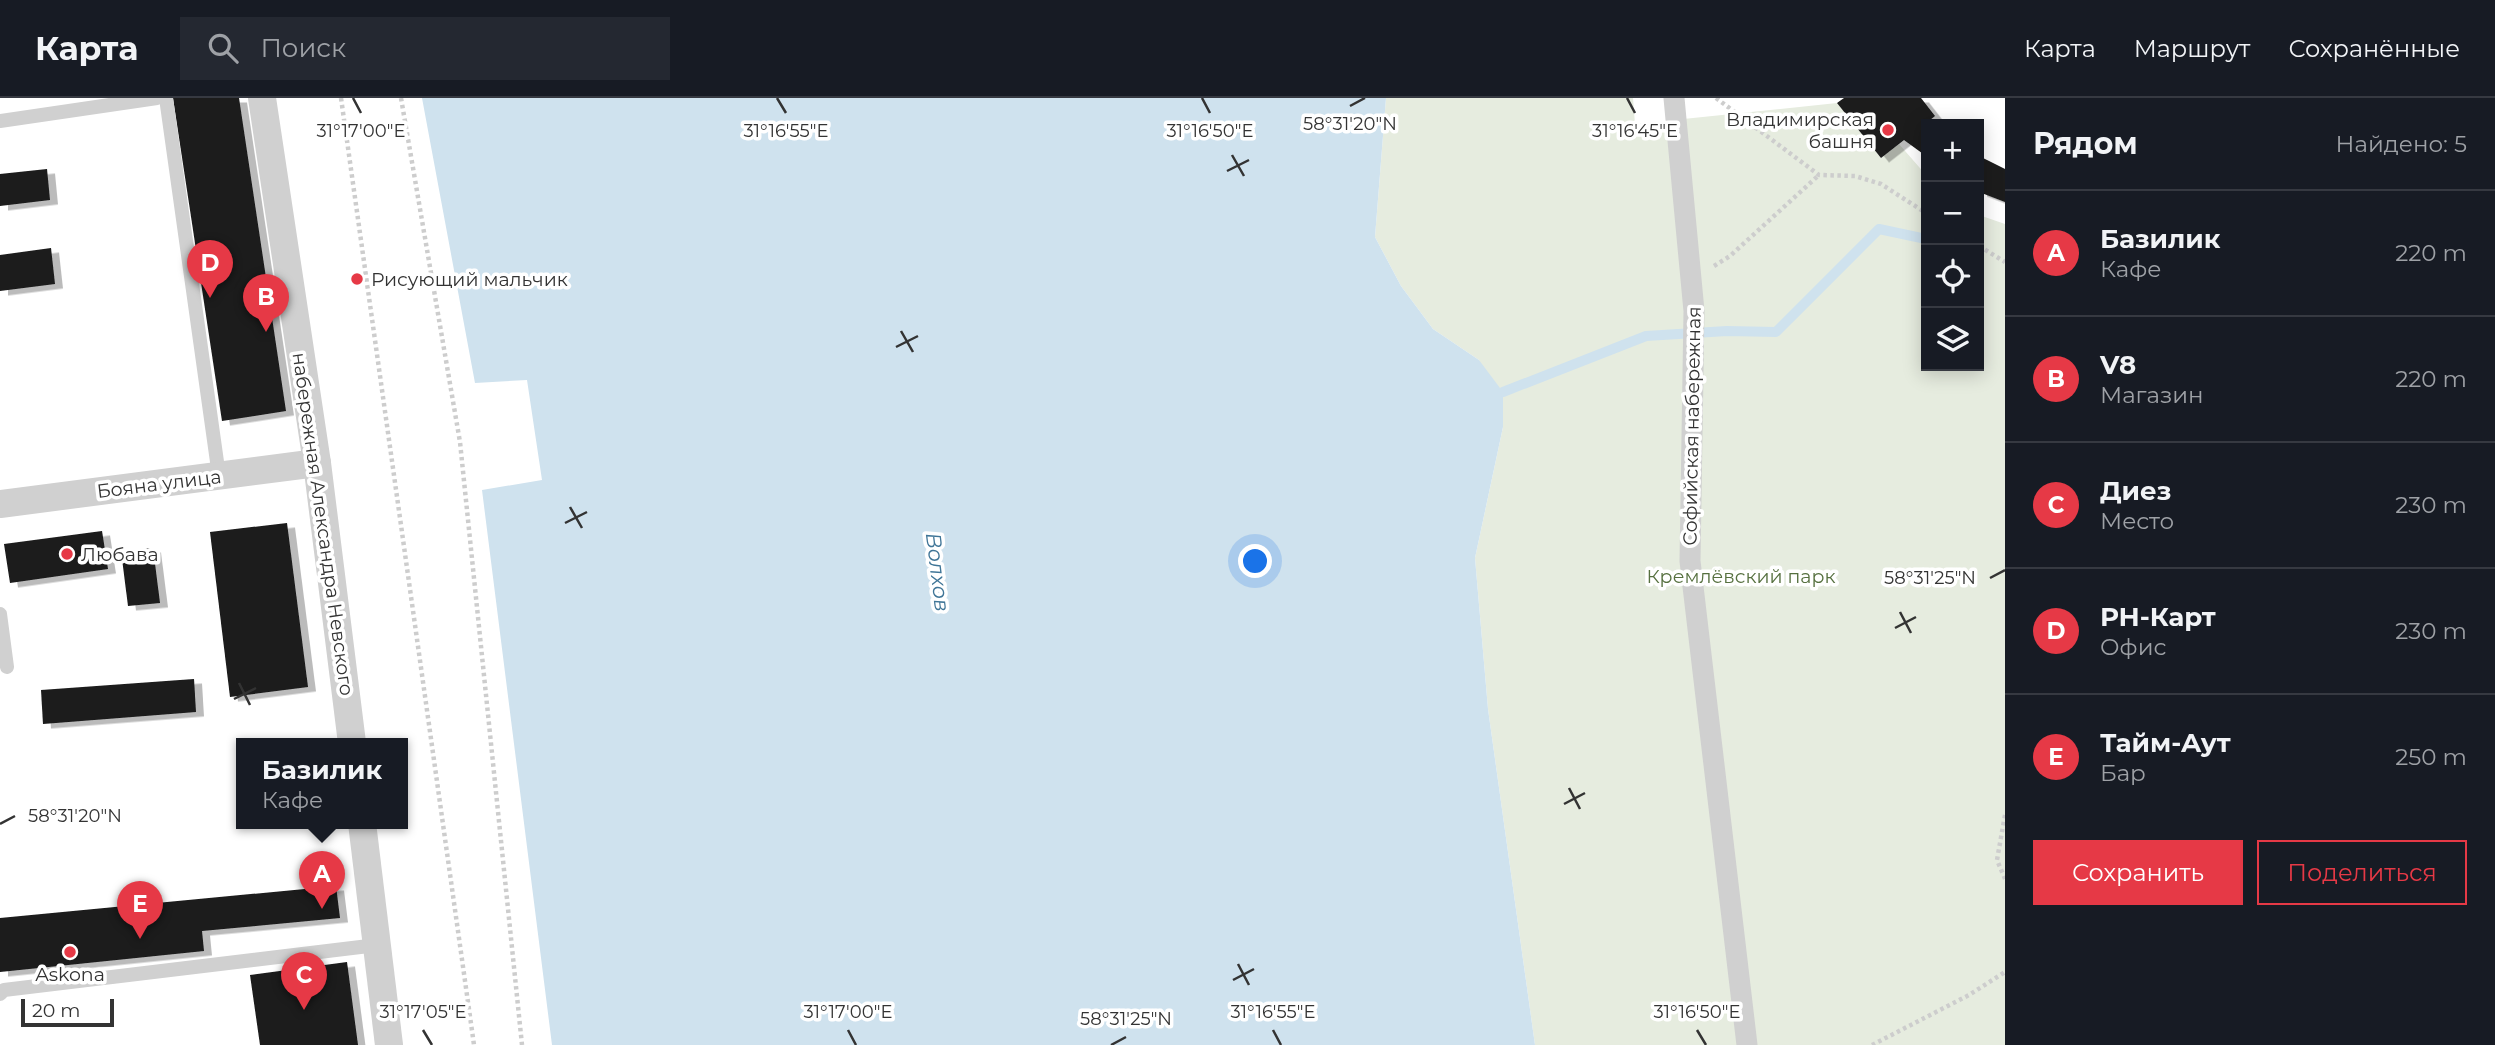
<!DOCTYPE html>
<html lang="ru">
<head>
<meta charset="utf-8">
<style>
  body { margin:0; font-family:Montserrat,sans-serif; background:#242831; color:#f1f3f6 }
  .controls { position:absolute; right:21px; top:21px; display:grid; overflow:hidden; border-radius:0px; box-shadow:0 4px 18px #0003 }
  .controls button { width:63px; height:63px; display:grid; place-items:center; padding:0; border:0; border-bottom:2px solid #363941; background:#171b24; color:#f1f3f6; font:35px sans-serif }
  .scale { position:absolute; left:21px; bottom:18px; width:93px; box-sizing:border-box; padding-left:7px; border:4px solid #333; border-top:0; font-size:19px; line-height:24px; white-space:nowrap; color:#333; -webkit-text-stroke:5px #fff; paint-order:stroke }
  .you { position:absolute; left:1256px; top:464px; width:24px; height:24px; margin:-18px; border:5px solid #fff; border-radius:50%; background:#1a73e8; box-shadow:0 0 0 10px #1a73e833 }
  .badge { display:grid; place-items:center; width:46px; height:46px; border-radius:50%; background:#e63946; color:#fff; font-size:23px; font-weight:700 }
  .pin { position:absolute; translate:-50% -58px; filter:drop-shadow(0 2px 4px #0008) }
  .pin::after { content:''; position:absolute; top:37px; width:24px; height:21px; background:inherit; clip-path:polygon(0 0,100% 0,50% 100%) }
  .popup { position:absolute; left:236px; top:640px; width:172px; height:91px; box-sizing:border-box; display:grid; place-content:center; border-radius:0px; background:#171b24; filter:drop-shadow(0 2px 5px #0005); font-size:23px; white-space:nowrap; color:#9ea1a6 }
  .popup b { font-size:26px; color:#f1f3f6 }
  .popup::after { content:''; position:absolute; left:50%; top:100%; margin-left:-14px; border:14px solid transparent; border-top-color:#171b24 }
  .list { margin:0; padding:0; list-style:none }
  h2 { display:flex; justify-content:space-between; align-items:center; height:91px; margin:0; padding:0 28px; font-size:30px }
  h2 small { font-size:23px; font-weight:400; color:#9ea1a6 }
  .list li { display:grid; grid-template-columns:46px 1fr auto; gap:21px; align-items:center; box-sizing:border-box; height:126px; padding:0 28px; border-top:2px solid #363941 }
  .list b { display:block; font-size:26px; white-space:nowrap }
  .list p { margin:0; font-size:23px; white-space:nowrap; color:#9ea1a6 }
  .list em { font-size:23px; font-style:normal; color:#9ea1a6 }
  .actions { display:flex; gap:14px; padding:21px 28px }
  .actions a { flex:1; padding:16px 0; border:2px solid #e63946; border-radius:0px; text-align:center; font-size:24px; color:#e63946 }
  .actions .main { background:#e63946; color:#fff }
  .icon { flex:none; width:38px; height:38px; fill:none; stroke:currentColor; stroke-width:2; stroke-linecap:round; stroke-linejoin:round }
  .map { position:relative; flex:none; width:2005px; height:947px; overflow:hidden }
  header { display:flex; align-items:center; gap:42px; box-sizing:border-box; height:98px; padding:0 35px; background:#171b24; border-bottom:2px solid #363941 }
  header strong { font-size:33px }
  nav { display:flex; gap:38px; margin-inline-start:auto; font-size:24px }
  .search { width:490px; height:63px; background:#242831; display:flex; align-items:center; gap:18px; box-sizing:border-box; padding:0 24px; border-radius:0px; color:#9ea1a6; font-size:26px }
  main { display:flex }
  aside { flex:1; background:#171b24 }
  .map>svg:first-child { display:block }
  .green { fill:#e6ecdf }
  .water { fill:#cfe2ee }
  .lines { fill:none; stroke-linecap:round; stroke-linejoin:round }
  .stream { stroke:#cfe2ee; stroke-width:10 }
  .building { fill:#1a1a1a; filter:url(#shadow) }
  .path { stroke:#cdcdcd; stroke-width:4.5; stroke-dasharray:3.5 3.5; stroke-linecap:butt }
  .service { stroke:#d0d0d0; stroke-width:14 }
  .pedestrian { stroke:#d0d0d0; stroke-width:21 }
  .minor { stroke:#d0d0d0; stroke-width:28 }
  .ticks { fill:none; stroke:#333; stroke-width:2.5 }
  .poi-dot { fill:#e63946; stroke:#fff; stroke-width:2.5 }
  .labels { text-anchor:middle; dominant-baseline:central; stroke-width:7; stroke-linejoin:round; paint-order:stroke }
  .poi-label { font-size:19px; fill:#333; stroke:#fff; text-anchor:start }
  .street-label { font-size:19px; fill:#333; stroke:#fff }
  .park-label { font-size:19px; fill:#56703f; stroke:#fff }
  .water-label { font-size:21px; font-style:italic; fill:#3f7597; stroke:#fff }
  .ticks-label { font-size:18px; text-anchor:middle; fill:#333; stroke:#fff; stroke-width:7; stroke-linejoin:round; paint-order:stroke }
</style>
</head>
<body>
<header>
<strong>Карта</strong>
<div class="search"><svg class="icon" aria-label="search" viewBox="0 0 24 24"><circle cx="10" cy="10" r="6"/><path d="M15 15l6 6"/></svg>Поиск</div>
<nav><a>Карта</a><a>Маршрут</a><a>Сохранённые</a></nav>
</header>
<main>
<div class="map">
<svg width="2005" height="947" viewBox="0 0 2005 947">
  <defs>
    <filter id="shadow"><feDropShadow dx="8" dy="4.5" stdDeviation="0" flood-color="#0004"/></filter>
  </defs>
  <rect width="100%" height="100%" fill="#fff"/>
  <polygon class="green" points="1386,0 1633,0 1635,26 1837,5 1881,60 1899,46 1926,77 1926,268 1979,268 1979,117 2005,126 2005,947 1535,947 1488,611 1475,460 1503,329 1479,262 1433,231 1401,188 1375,139"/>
  <polygon class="water" points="422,0 1386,0 1375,139 1401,188 1433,231 1479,262 1503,294 1503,329 1475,460 1488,611 1535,947 552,947 482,392 542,382 527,282 475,285"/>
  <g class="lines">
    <polyline class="stream" points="1503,294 1646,238 1727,233 1776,234 1879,131 1926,141"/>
  </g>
  <g class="building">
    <polygon points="173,0 239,0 286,313 222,323"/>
    <polygon points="1844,0 1921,0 1935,18 1930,22 1936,26 1926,26 1926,58 1904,42 1881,60 1837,5"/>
    <polygon points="1979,58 2005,71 2005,104 1979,94"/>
    <polygon points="47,71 50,102 0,108 0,76"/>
    <polygon points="51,150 55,186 0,193 0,157"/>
    <polygon points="287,425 308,589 230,599 210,434"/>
    <polygon points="102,433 108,471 10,485 4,446"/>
    <polygon points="153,450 160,505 128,508 121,453"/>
    <polygon points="194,581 196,614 43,626 41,592"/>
    <polygon points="336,788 340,820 202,833 204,853 0,874 0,820"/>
    <polygon points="347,864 358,947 260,947 250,877"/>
  </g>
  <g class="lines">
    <g class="path">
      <polyline points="341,0 474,947"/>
      <polyline points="401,0 460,344 522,947"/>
      <polyline points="1716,0 1819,77 1855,78 1881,86 1926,115"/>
      <polyline points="1979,148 2005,164"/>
      <polyline points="1714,168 1730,158 1819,77"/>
      <polyline points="2005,717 1997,762 2005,781"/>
      <polyline points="1872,947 1969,897 2005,874"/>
    </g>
    <g class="service">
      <polyline points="166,0 219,378"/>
      <polyline points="0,23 157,0"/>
      <polyline points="0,516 7,569"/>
      <polyline points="0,896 4,892 377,847"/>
    </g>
    <polyline class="pedestrian" points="1674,0 1694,213 1690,463 1747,947"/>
    <g class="minor">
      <polyline points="262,0 317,365 352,645"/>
      <polyline points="0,406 317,365"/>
      <polyline points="362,725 389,947"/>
    </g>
  </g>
  <path class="ticks" d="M353 0 361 15M777 0 786 15M1202 0 1210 15M1627 0 1635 15M1350 8 1365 0M1232 57 1244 78M1227 73 1249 62M901 233 913 254M896 249 918 238M570 409 582 430M565 425 587 414M1990 480 2005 472M1900 514 1911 535M1895 530 1916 519M239 585 250 607M234 601 256 590M1569 690 1580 711M1564 706 1585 695M0 726 15 718M1238 866 1249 887M1233 882 1254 871M423 932 432 947M848 932 856 947M1273 932 1281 947M1697 932 1706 947M1111 947 1126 939"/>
  <g class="poi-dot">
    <circle cx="1888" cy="32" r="7"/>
    <circle cx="357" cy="181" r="7"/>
    <circle cx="67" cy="456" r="7"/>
    <circle cx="70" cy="854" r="7"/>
  </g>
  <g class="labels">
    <g class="poi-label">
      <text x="1874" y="21" text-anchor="end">Владимирская<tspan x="1874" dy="22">башня</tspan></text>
      <text x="371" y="181">Рисующий мальчик</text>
      <text x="81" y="456">Любава</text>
      <text x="70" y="876" text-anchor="middle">Askona</text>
    </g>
    <g class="street-label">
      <text transform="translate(1692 328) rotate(-89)">Софийская набережная</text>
      <text transform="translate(159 386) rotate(-7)">Бояна улица</text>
      <text transform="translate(323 426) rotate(82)">набережная Александра Невского</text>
    </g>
    <g class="park-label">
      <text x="1741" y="478">Кремлёвский парк</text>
    </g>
    <g class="water-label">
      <text transform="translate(938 474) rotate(83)">Волхов</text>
    </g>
  </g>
  <g class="ticks-label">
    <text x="1350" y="32">58°31'20"N</text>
    <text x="361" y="39">31°17'00"E</text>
    <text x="786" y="39">31°16'55"E</text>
    <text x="1210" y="39">31°16'50"E</text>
    <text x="1635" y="39">31°16'45"E</text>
    <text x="1930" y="486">58°31'25"N</text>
    <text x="75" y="724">58°31'20"N</text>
    <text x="423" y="920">31°17'05"E</text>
    <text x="848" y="920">31°17'00"E</text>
    <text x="1273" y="920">31°16'55"E</text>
    <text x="1697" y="920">31°16'50"E</text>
    <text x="1126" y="927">58°31'25"N</text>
  </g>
</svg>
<div class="controls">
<button>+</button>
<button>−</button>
<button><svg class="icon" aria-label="locate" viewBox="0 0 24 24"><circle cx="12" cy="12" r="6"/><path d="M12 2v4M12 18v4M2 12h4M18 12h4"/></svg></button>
<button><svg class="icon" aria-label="layers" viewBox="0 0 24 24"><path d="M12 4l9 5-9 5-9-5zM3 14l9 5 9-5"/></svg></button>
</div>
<div class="scale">20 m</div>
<div class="you"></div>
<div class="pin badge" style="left:322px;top:811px">A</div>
<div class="popup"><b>Базилик</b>Кафе</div>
<div class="pin badge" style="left:266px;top:234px">B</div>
<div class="pin badge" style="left:304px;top:912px">C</div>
<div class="pin badge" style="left:210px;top:200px">D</div>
<div class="pin badge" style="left:140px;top:841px">E</div>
</div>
<aside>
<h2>Рядом<small>Найдено: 5</small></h2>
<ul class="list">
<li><span class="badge">A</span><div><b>Базилик</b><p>Кафе</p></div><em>220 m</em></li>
<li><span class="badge">B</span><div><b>V8</b><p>Магазин</p></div><em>220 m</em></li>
<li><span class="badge">C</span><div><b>Диез</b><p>Место</p></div><em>230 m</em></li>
<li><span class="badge">D</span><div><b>РН-Карт</b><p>Офис</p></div><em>230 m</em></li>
<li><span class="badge">E</span><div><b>Тайм-Аут</b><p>Бар</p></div><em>250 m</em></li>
</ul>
<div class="actions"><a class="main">Сохранить</a><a>Поделиться</a></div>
</aside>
</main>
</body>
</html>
